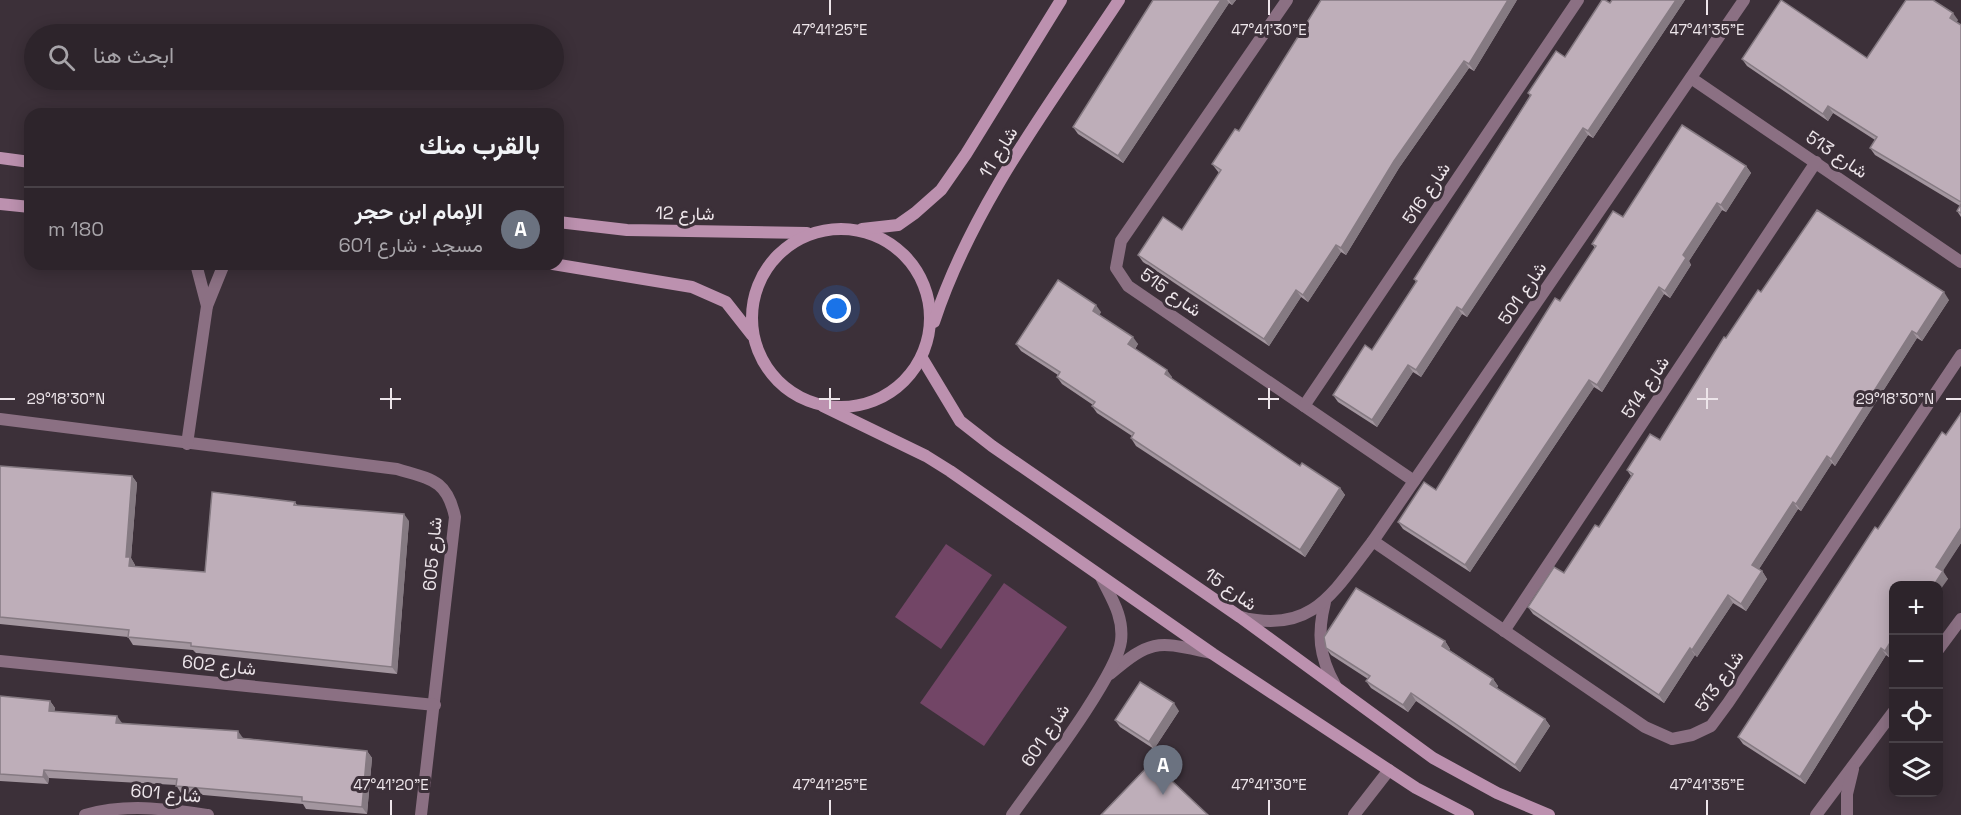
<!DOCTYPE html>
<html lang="ar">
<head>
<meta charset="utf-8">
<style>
  body { margin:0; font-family:"Space Grotesk",Vazirmatn,sans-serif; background:#352c33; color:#f1f3f6; direction:rtl }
  .controls { position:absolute; right:18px; bottom:18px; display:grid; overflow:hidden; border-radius:12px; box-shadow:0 3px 15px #0003 }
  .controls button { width:54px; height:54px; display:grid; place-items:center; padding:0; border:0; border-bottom:2px solid #484147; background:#2d242b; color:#f1f3f6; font:30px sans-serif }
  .you { position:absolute; left:837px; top:309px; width:21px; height:21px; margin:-15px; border:4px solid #fff; border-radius:50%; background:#1a73e8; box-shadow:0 0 0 9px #1a73e833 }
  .badge { display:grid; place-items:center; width:39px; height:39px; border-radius:50%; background:#96cc39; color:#fff; font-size:20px; font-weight:700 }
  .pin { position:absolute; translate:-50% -50px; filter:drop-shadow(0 2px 3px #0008) }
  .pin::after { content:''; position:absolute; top:32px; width:21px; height:18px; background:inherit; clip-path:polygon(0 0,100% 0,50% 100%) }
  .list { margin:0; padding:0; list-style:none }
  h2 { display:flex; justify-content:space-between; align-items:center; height:78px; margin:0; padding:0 24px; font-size:26px }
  h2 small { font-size:20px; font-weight:400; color:#a7a4a9 }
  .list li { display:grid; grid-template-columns:39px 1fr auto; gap:18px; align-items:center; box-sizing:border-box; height:84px; padding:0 24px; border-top:2px solid #484147 }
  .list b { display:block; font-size:22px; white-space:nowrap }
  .list p { margin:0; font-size:20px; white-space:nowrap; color:#a7a4a9 }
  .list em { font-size:20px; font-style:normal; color:#a7a4a9 }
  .icon { flex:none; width:33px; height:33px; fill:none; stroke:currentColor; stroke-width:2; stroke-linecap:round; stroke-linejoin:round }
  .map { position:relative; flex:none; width:1961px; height:815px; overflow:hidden; direction:ltr }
  .search { position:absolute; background:#2d242b; box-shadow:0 3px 15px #0003; left:24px; top:24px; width:540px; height:66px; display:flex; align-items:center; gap:15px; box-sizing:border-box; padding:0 21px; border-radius:33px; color:#a7a4a9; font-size:22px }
  .panel { position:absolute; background:#2d242b; box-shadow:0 3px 15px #0003; left:24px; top:108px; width:540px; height:162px; border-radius:18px; direction:rtl }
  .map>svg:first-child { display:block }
  .green { fill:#724566 }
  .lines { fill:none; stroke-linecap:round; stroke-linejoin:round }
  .street { stroke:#8b7083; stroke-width:12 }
  .secondary { stroke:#bc91af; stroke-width:12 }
  .wall { fill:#a3969f }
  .shaded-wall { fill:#857a82 }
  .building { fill:#beaeb9; stroke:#857a82; stroke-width:1.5 }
  .ticks { fill:none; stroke:#ede5ea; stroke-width:2 }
  .labels { text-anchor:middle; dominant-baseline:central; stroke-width:6; stroke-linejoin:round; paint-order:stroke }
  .street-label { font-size:18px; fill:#ede5ea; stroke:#3c3039 }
  .ticks-label { font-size:15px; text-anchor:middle; fill:#ede5ea; stroke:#3c3039; stroke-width:6; stroke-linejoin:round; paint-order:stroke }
</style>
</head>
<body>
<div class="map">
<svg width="1961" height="815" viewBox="0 0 1961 815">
  <rect width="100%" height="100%" fill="#3c3039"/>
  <g class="green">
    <polygon points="946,544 992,575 941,649 895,617"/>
    <polygon points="1004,583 1067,627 984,746 920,703"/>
  </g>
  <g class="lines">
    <g class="street">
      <polyline points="1287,0 1121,241 1116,268 1128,286 1414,481"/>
      <polyline points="1691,78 1961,262"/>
      <polyline points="196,264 207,306"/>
      <polyline points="1304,406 1578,0"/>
      <path d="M0 419 397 469C430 479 447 479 455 517L421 815"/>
      <polyline points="187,444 207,306 224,264"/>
      <polyline points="1373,541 1645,727 1672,739 1692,735 1711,726 1728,703 1961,355"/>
      <path d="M1325 602C1317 634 1319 656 1335 685"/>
      <path d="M1241 617C1313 635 1334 591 1373 541L1744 0"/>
      <polyline points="1504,631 1816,162"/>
      <polyline points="1938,650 1961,619"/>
      <polyline points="0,661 435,705"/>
      <path d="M1110 674C1153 637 1159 642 1211 653"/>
      <path d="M85 815C127 803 166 809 208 815"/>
      <path d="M1012 815C1036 781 1117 676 1121 641 1124 616 1111 598 1101 577"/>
      <polyline points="1354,815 1389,770"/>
      <polyline points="1816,815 1894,711"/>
      <polyline points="1847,815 1847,794 1853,769"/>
    </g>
    <g class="secondary">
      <polyline points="0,158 30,162"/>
      <polyline points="0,204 30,207"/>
      <polyline points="558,222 627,230 807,233"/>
      <circle cx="841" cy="318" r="89"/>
      <polyline points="862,229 898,225 915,213 941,190 966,154 1061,0"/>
      <polyline points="553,264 692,287 726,302 752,335"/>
      <path d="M934 322C973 204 1051 103 1119 0"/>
      <polyline points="922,358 960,421 992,446 1240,617 1433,758 1497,793 1549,815"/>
      <polyline points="823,406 926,456 950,471 1213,654 1416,788 1468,815"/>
    </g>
  </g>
  <g class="wall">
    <polygon points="1153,0 1236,0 1232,5 1229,3 1123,163 1078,134 1073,127"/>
    <polygon points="1517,0 1474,71 1469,68 1399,168 1346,255 1341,252 1308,302 1301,297 1269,346 1143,262 1138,255 1182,230 1219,173 1212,164 1239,131"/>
    <polygon points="1612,0 1685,0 1593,138 1588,135 1467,317 1462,314 1421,377 1413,372 1377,427 1338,402 1333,395 1372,350 1416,282 1414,279 1530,96 1528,93 1565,57"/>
    <polygon points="1958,20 1956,22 1961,25 1961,217 1957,211 1960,206 1875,155 1870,148 1875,140 1833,113 1828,121 1747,66 1742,59 1867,58"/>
    <polygon points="1746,166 1751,173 1726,212 1722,210 1689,261 1691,265 1670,298 1664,294 1602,392 1594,387 1470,572 1403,529 1398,522 1436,490 1595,248 1592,244 1623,217"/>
    <polygon points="1761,292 1949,300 1922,341 1917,338 1835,466 1832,463 1801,511 1798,509 1759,569 1762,571 1767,579 1746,611 1733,603 1697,657 1695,655 1664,703 1533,614 1528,607 1564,573 1599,527 1631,476 1627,470 1660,440 1726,338"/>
    <polygon points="1101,312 1099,315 1138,344 1135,349 1172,377 1171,378 1300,466 1340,488 1345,495 1305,557 1136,446 1131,438 1132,436 1097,413 1092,406 1093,405 1062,384 1057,377 1058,375 1021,351 1016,344"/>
    <polygon points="0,466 132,476 137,483 131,558 135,565 135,567 205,572 295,502 297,505 409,521 397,674 196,653 193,650 133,645 128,637 0,624"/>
    <polygon points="1878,529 1961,543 1942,571 1948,579 1893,585 1890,658 1886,655 1805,784 1743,744 1738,737"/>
    <polygon points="1445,641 1450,649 1449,650 1493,679 1498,686 1497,688 1545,719 1550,726 1520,772 1416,701 1408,712 1371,688 1366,681 1368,679 1331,655 1326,648"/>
    <polygon points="0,696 50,701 55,708 54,711 122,723 243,738 367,751 372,758 367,814 306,809 303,804 181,793 176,785 49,778 48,784 0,781"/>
    <polygon points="1179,711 1154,749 1120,727 1115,720"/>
  </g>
  <g class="shaded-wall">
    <polygon points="1221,0 1227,0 1229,3 1123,163 1118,156"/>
    <polygon points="1229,0 1236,0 1232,5"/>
    <polygon points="1508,0 1517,0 1474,71 1469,64"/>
    <polygon points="1676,0 1685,0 1593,138 1588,131"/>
    <polygon points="1953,13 1958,20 1955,25 1950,18"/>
    <polygon points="1464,61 1469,68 1399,168 1346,255 1341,248 1394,161"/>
    <polygon points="1828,106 1833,113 1828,121 1823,114"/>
    <polygon points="1583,128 1588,135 1467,317 1462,310"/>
    <polygon points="1746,166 1751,173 1726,212 1721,205"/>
    <polygon points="1717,203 1722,210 1689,261 1691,265 1670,298 1665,291 1683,255"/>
    <polygon points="1336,245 1341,252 1308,302 1303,295"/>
    <polygon points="1659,287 1664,294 1602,392 1597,385"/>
    <polygon points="1296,290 1301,297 1269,346 1264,339"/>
    <polygon points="1944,292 1949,300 1922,341 1917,334"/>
    <polygon points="1096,305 1101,312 1098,318 1093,311"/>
    <polygon points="1457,307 1462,314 1421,377 1416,370"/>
    <polygon points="1912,331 1917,338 1835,466 1831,459"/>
    <polygon points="1133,337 1138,344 1133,352 1128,344"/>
    <polygon points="1408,365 1413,372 1377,427 1372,420"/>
    <polygon points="1167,370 1172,377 1170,381 1165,374"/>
    <polygon points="1589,380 1594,387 1470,572 1465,565"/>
    <polygon points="1827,456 1832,463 1801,511 1796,504"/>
    <polygon points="132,476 137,483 131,558 135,565 134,574 129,566 126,557"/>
    <polygon points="1340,488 1345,495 1305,557 1300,550"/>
    <polygon points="1793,502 1798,509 1757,572 1752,565"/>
    <polygon points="404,514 409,521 397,674 392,667"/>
    <polygon points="1961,528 1961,543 1941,574 1936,567"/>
    <polygon points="1762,571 1767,579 1746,611 1741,604"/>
    <polygon points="1943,571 1948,579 1938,593 1938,585 1934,585"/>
    <polygon points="1728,595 1733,603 1697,657 1692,650"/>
    <polygon points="1893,638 1893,653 1890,658 1885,651"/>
    <polygon points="1445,641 1450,649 1447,653 1442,646"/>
    <polygon points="1690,648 1695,655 1664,703 1659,695"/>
    <polygon points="1881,648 1886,655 1805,784 1800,777"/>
    <polygon points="1493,679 1498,686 1495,691 1490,684"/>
    <polygon points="1411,693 1416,701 1408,712 1403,705"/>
    <polygon points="50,701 55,708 54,718 49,711"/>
    <polygon points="1174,703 1179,711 1154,749 1149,742"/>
    <polygon points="117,716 122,723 116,723"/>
    <polygon points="1545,719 1550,726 1520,772 1515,765"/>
    <polygon points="238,731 243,738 238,738"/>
    <polygon points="367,751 372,758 367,814 362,807"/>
    <polygon points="44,770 49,778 48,784 43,777"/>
  </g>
  <g class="building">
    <polygon points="1153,0 1221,0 1118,156 1073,127"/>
    <polygon points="1321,0 1508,0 1469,64 1464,61 1394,161 1341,248 1336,245 1303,295 1296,290 1264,339 1138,255 1163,217 1182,230 1221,170 1212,164 1235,129 1239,131"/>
    <polygon points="1602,0 1605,0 1610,3 1612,0 1676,0 1588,131 1583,128 1462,310 1457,307 1416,370 1408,365 1372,420 1333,395 1365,345 1372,350 1417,281 1414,279 1531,95 1528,93 1556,51 1565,57"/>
    <polygon points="1781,0 1867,58 1906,0 1933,0 1953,13 1950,18 1961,25 1961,202 1870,148 1877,137 1828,106 1823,114 1742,59"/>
    <polygon points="1682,125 1746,166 1721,205 1717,203 1683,255 1686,258 1665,291 1659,287 1597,385 1589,380 1465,565 1398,522 1424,482 1436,490 1555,298 1560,301 1596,246 1592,244 1613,211 1623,217"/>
    <polygon points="1961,204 1961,213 1957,211"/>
    <polygon points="1817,210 1944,292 1917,334 1912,331 1831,459 1827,456 1796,504 1793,502 1752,565 1762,571 1741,604 1728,595 1692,650 1690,648 1659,695 1528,607 1554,567 1564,573 1595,525 1599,527 1633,474 1627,470 1650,434 1660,440 1724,337 1726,338 1758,290 1761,292"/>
    <polygon points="1058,280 1096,305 1093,311 1133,337 1128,344 1167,370 1165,374 1300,466 1302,463 1340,488 1300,550 1131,438 1134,433 1092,406 1095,402 1057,377 1060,372 1016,344"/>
    <polygon points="1961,413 1961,528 1936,567 1943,571 1934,585 1893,585 1893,638 1885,651 1881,648 1800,777 1738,737 1875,527 1878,529 1942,432 1946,435"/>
    <polygon points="0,466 132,476 126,557 130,557 129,566 205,572 212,492 295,502 294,505 404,514 392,667 191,646 191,643 128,637 129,630 0,617"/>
    <polygon points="1356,588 1445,641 1442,646 1493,679 1490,684 1545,719 1515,765 1411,693 1403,705 1366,681 1370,676 1326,648 1324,637"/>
    <polygon points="1140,682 1174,703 1149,742 1115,720"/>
    <polygon points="0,696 50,701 49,711 117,716 116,723 238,731 238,738 367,751 362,807 302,801 302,797 176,786 177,779 44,770 43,777 0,774"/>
    <polygon points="1152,762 1208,815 1101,815"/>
  </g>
  <path class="ticks" d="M830 0V15M1269 0V15M1707 0V15M391 388V409M830 388V409M1269 388V409M1707 388V409M0 399H15M380 399H401M819 399H840M1258 399H1279M1697 399H1718M1946 399H1961M391 800V815M830 800V815M1269 800V815M1707 800V815"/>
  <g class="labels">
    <g class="street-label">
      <text transform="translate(998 152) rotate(-58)">شارع 11</text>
      <text transform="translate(1837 154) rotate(34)">شارع 513</text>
      <text transform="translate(1426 193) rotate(-56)">شارع 516</text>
      <text transform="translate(685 213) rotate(1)">شارع 12</text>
      <text transform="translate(1171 292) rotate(35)">شارع 515</text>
      <text transform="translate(1522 293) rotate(-56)">شارع 501</text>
      <text transform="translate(1645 387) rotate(-56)">شارع 514</text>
      <text transform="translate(432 554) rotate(-85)">شارع 605</text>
      <text transform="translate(1231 589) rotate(35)">شارع 15</text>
      <text transform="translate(219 665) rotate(6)">شارع 602</text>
      <text transform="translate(1719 681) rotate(-55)">شارع 513</text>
      <text transform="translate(1045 735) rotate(-56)">شارع 601</text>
      <text transform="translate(166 793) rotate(5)">شارع 601</text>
    </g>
  </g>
  <g class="ticks-label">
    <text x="830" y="35">47°41'25"E</text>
    <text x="1269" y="35">47°41'30"E</text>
    <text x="1707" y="35">47°41'35"E</text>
    <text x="66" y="404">29°18'30"N</text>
    <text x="1895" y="404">29°18'30"N</text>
    <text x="391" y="790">47°41'20"E</text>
    <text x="830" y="790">47°41'25"E</text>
    <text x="1269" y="790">47°41'30"E</text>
    <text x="1707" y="790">47°41'35"E</text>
  </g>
</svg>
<div class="controls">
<button>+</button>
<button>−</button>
<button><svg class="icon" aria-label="locate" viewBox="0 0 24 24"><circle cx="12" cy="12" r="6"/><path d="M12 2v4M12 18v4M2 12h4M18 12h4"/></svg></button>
<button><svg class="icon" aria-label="layers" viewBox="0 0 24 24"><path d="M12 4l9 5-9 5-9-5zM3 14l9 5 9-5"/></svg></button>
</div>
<div class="you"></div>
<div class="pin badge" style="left:1163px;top:795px;background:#6b7280">A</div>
<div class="search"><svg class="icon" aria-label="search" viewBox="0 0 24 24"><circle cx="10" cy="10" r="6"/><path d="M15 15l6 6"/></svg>ابحث هنا</div>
<section class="panel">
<h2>بالقرب منك<small></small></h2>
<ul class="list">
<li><span class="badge" style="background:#6b7280">A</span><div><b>الإمام ابن حجر</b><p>مسجد · شارع 601</p></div><em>180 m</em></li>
</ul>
</section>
</div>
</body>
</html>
